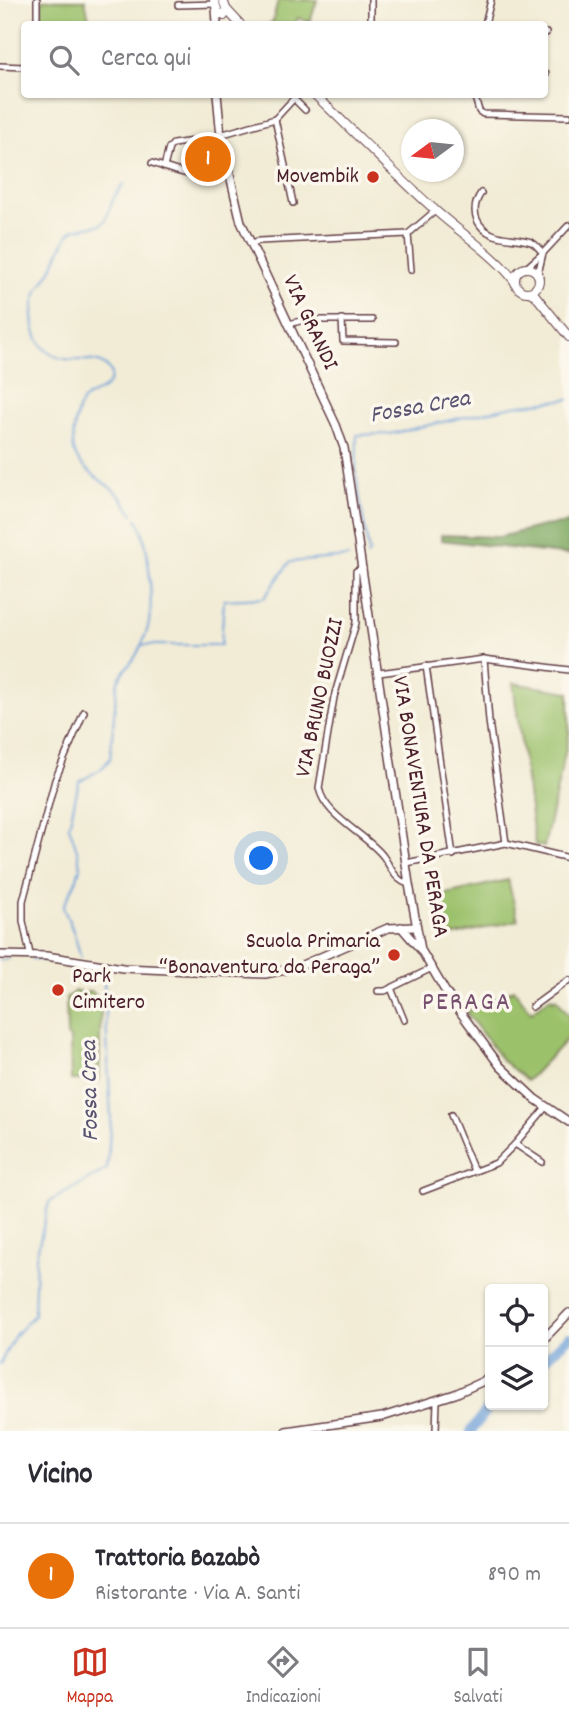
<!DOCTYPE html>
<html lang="it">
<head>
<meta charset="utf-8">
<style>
  body { margin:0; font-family:Dekko,sans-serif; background:#f7f7f7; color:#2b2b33 }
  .controls { position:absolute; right:21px; bottom:21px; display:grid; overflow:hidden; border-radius:7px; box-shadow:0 2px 5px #0004 }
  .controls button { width:63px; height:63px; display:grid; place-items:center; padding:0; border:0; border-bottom:2px solid #e1e1e2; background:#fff; color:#2b2b33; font:35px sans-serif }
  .compass { position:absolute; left:401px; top:119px; width:63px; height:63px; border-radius:50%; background:#fff; box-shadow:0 2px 5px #0004; rotate:255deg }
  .you { position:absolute; left:262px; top:859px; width:24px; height:24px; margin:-18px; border:5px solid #fff; border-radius:50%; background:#1a73e8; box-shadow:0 0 0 10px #1a73e833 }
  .badge { display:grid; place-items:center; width:46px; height:46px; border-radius:50%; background:#c8321e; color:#fff; font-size:23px; font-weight:700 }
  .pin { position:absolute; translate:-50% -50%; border:4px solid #fff; box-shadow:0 2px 7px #0006 }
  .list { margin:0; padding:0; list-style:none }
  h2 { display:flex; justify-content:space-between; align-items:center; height:91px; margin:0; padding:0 28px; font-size:30px }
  h2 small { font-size:23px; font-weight:400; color:#7c7c81 }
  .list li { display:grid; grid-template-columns:46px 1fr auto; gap:21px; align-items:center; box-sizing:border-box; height:105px; padding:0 28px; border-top:2px solid #e1e1e2 }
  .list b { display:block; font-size:26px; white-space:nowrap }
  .list p { margin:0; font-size:23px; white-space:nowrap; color:#7c7c81 }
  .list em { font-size:23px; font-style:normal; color:#7c7c81 }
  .icon { flex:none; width:38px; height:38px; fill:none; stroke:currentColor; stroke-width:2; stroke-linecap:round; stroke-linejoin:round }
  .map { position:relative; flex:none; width:569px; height:1431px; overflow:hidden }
  .search { position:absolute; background:#fff; box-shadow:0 2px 5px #0004; left:21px; right:21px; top:21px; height:77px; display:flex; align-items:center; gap:18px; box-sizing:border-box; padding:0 24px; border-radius:7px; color:#7c7c81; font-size:26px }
  .sheet { height:196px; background:#fff }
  nav { display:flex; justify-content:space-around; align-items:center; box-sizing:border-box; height:98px; border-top:2px solid #e1e1e2; background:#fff; font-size:19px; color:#7c7c81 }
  nav a { display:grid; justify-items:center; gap:4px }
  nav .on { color:#c8321e }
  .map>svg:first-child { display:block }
  .green { fill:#9bc16b; stroke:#72704b; stroke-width:2 }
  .forest { fill:#7ca75f; stroke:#636345; stroke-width:2 }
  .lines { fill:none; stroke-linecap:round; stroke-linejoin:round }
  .stream { stroke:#6ea0d9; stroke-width:2 }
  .river { stroke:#6ea0d9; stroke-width:10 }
  .street-casing { stroke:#633e45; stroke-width:8 }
  .secondary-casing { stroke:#633e45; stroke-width:10 }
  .primary-casing { stroke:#633e45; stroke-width:10 }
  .street { stroke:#fff; stroke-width:5 }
  .secondary { stroke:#fff; stroke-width:7 }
  .primary { stroke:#fff; stroke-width:8 }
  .poi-dot { fill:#c8321e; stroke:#fbf7ec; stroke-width:2.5 }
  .labels { text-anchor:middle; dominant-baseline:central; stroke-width:7; stroke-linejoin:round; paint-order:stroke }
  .poi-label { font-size:23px; fill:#4a1f2b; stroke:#fbf7ec; text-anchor:end }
  .street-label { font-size:23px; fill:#4a1f2b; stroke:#fbf7ec }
  .water-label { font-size:24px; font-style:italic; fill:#585371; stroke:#fbf7ec }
  .quarter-label { font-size:26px; letter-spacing:2px; fill:#775070; stroke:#fbf7ec }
</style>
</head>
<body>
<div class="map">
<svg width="569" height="1431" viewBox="0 0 569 1431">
  <rect width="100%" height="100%" fill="#fbf7ec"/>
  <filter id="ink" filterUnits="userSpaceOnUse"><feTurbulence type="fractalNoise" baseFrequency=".0143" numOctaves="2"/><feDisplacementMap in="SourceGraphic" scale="14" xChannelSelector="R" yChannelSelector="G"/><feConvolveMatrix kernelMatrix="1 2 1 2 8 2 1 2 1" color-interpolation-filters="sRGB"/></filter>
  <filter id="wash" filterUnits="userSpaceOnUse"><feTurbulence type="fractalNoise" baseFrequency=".00686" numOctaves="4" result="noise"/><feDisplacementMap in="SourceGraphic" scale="28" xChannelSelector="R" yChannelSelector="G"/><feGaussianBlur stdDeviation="1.57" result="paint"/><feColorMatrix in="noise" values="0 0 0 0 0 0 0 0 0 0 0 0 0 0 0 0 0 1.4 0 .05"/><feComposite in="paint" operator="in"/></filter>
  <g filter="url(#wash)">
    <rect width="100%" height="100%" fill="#f2ecd6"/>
    <g class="green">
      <polygon points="42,0 85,0 90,24 41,24"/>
      <polygon points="278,0 317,0 310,22 298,18 295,24 269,24 273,21"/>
      <polygon points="513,683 569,692 569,735 544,847 535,845"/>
      <polygon points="508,880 518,920 447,937 437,896"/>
      <polygon points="514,989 531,1012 551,997 553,1000 556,998 569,1015 569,1037 527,1081 503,1061 466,1012"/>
      <polygon points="75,991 80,991 81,995 86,995 87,991 91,991 101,1001 99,1080 71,1080 70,1038 67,1036 66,999"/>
    </g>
    <polygon class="forest" points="569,523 569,555 441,540 441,535 499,537 543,526"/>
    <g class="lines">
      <g class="stream">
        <path d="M124 184 114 197 105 221 100 225 75 229 68 235C62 246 57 258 51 270 47 277 40 285 37 293 28 319 34 355 66 359 83 362 99 355 111 372 112 393 94 389 83 401 76 409 73 433 73 444 73 468 106 481 120 496 125 501 129 508 133 514"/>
        <polyline points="367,556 369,553 356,475 357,435 390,434 513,406 569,399"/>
        <polyline points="142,645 221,645 224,600 264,598 290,562 348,557"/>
        <path d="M81 958 74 933 63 907 77 879 80 867 78 853 69 826 79 782 101 769 110 759 117 684C121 671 132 664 138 652 142 644 146 635 148 627 154 605 149 538 137 519"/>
        <polyline points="32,959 48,961"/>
        <polyline points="0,960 9,959"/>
        <polyline points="0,1364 15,1335 34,1315 36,1257 49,1202 107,1169 111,1119 104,981"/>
      </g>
      <g class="river">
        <polyline points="543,1361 569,1337"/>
        <polyline points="471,1431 491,1405"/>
      </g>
    </g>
  </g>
  <g filter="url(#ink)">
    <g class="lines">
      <g class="street-casing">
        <g id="street">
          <polyline points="371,0 371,24"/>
          <polyline points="178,5 216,4"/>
          <polyline points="37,24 37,0"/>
          <polyline points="485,24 491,0"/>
          <polyline points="544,33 546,33"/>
          <polyline points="0,66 24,67"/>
          <polyline points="544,74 546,74"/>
          <polyline points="474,94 479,111 483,114 569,116"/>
          <polyline points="297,102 305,110"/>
          <polyline points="275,119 293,203"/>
          <polyline points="220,135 275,119 298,94"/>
          <path d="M152 163C188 175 189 178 228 170"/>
          <polyline points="164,167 169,148 173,144 221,137"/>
          <path d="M481 193C469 211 476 230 498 236 508 239 521 238 531 242 536 244 539 249 543 253"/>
          <polyline points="408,234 411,270"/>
          <polyline points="251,243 259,241 408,234 435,211"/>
          <polyline points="526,268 543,253 569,225"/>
          <polyline points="538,274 543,253"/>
          <polyline points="342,319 343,341 396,342"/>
          <polyline points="289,324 304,320 372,320"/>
          <path d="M363 568 356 571V623L334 697 319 788C325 817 365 833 383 856 391 867 395 881 409 884"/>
          <polyline points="484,659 489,721 506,843"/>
          <polyline points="426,666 453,855"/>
          <polyline points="379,673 484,659 569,670"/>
          <polyline points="406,863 506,843 569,858"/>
          <polyline points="30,954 23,921 23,901 55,780 84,712"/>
          <polyline points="391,988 404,1020"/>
          <polyline points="378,991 385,991 430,969"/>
          <polyline points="532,1007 569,980"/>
          <polyline points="451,1115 474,1171"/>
          <polyline points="515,1144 542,1162"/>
          <polyline points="423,1191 496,1163 515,1144 546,1107"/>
          <polyline points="436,1431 437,1400"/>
        </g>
      </g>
      <g class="secondary-casing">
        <g id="secondary">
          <polyline points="216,7 217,24"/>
          <polyline points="217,94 221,137 241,222 336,425 344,448 409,884 421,950 447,994 500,1066 535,1099 569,1122"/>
          <polyline points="401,927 420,949"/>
          <polyline points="0,955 46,956 123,968 265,974 295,968 388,928 415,927"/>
          <polyline points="543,1340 569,1313"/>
          <polyline points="286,1431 382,1417 455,1394 490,1378"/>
        </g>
      </g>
      <g class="primary-casing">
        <g id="primary">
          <polyline points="214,0 218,12 224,16 227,11 223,0"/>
          <polyline points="227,10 240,24"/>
          <path d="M314 94C355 132 393 173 435 210 459 232 498 257 515 282"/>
          <circle cx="527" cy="280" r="12"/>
          <polyline points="529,292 535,295 569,337"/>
        </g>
      </g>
      <use href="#street" class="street"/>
      <use href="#secondary" class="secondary"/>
      <use href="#primary" class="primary"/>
    </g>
  </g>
  <g class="poi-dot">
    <circle cx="373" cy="177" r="7"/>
    <circle cx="394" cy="955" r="7"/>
    <circle cx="58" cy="990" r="7"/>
  </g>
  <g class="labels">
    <g class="poi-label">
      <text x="359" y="177">Movembik</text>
      <text x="380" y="942">Scuola Primaria<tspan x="380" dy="26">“Bonaventura da Peraga”</tspan></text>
      <text x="72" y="977" text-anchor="start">Park<tspan x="72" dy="26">Cimitero</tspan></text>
    </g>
    <g class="street-label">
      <text transform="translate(309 323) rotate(65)">VIA GRANDI</text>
      <text transform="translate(321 698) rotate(-78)">VIA BRUNO BUOZZI</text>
      <text transform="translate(419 807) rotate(81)">VIA BONAVENTURA DA PERAGA</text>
    </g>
    <g class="water-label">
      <text transform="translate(420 408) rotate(-10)">Fossa Crea</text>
      <text transform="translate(91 1091) rotate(-91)">Fossa Crea</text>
    </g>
    <g class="quarter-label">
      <text x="467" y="1003">PERAGA</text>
    </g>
  </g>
</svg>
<div class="controls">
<button><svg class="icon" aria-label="locate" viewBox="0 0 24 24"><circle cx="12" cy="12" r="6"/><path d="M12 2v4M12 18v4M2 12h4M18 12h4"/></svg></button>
<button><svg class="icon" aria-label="layers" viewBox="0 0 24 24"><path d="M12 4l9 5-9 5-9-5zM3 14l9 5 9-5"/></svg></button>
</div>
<svg class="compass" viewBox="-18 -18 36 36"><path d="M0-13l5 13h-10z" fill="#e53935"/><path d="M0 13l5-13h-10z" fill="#7c7c81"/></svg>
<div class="you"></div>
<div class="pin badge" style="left:208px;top:159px;background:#e8710a">1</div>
<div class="search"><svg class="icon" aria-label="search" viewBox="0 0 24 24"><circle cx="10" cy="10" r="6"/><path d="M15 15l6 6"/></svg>Cerca qui</div>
</div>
<section class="sheet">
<h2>Vicino<small></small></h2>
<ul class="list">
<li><span class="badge" style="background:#e8710a">1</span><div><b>Trattoria Bazabò</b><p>Ristorante · Via A. Santi</p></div><em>890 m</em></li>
</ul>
</section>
<nav>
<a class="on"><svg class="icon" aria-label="map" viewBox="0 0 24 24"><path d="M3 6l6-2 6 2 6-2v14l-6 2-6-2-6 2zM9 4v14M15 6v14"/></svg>Mappa</a>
<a><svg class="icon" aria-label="directions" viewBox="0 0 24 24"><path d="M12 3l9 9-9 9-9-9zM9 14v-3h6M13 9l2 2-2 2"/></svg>Indicazioni</a>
<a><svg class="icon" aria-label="saved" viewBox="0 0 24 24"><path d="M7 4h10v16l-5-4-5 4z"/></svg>Salvati</a>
</nav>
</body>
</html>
